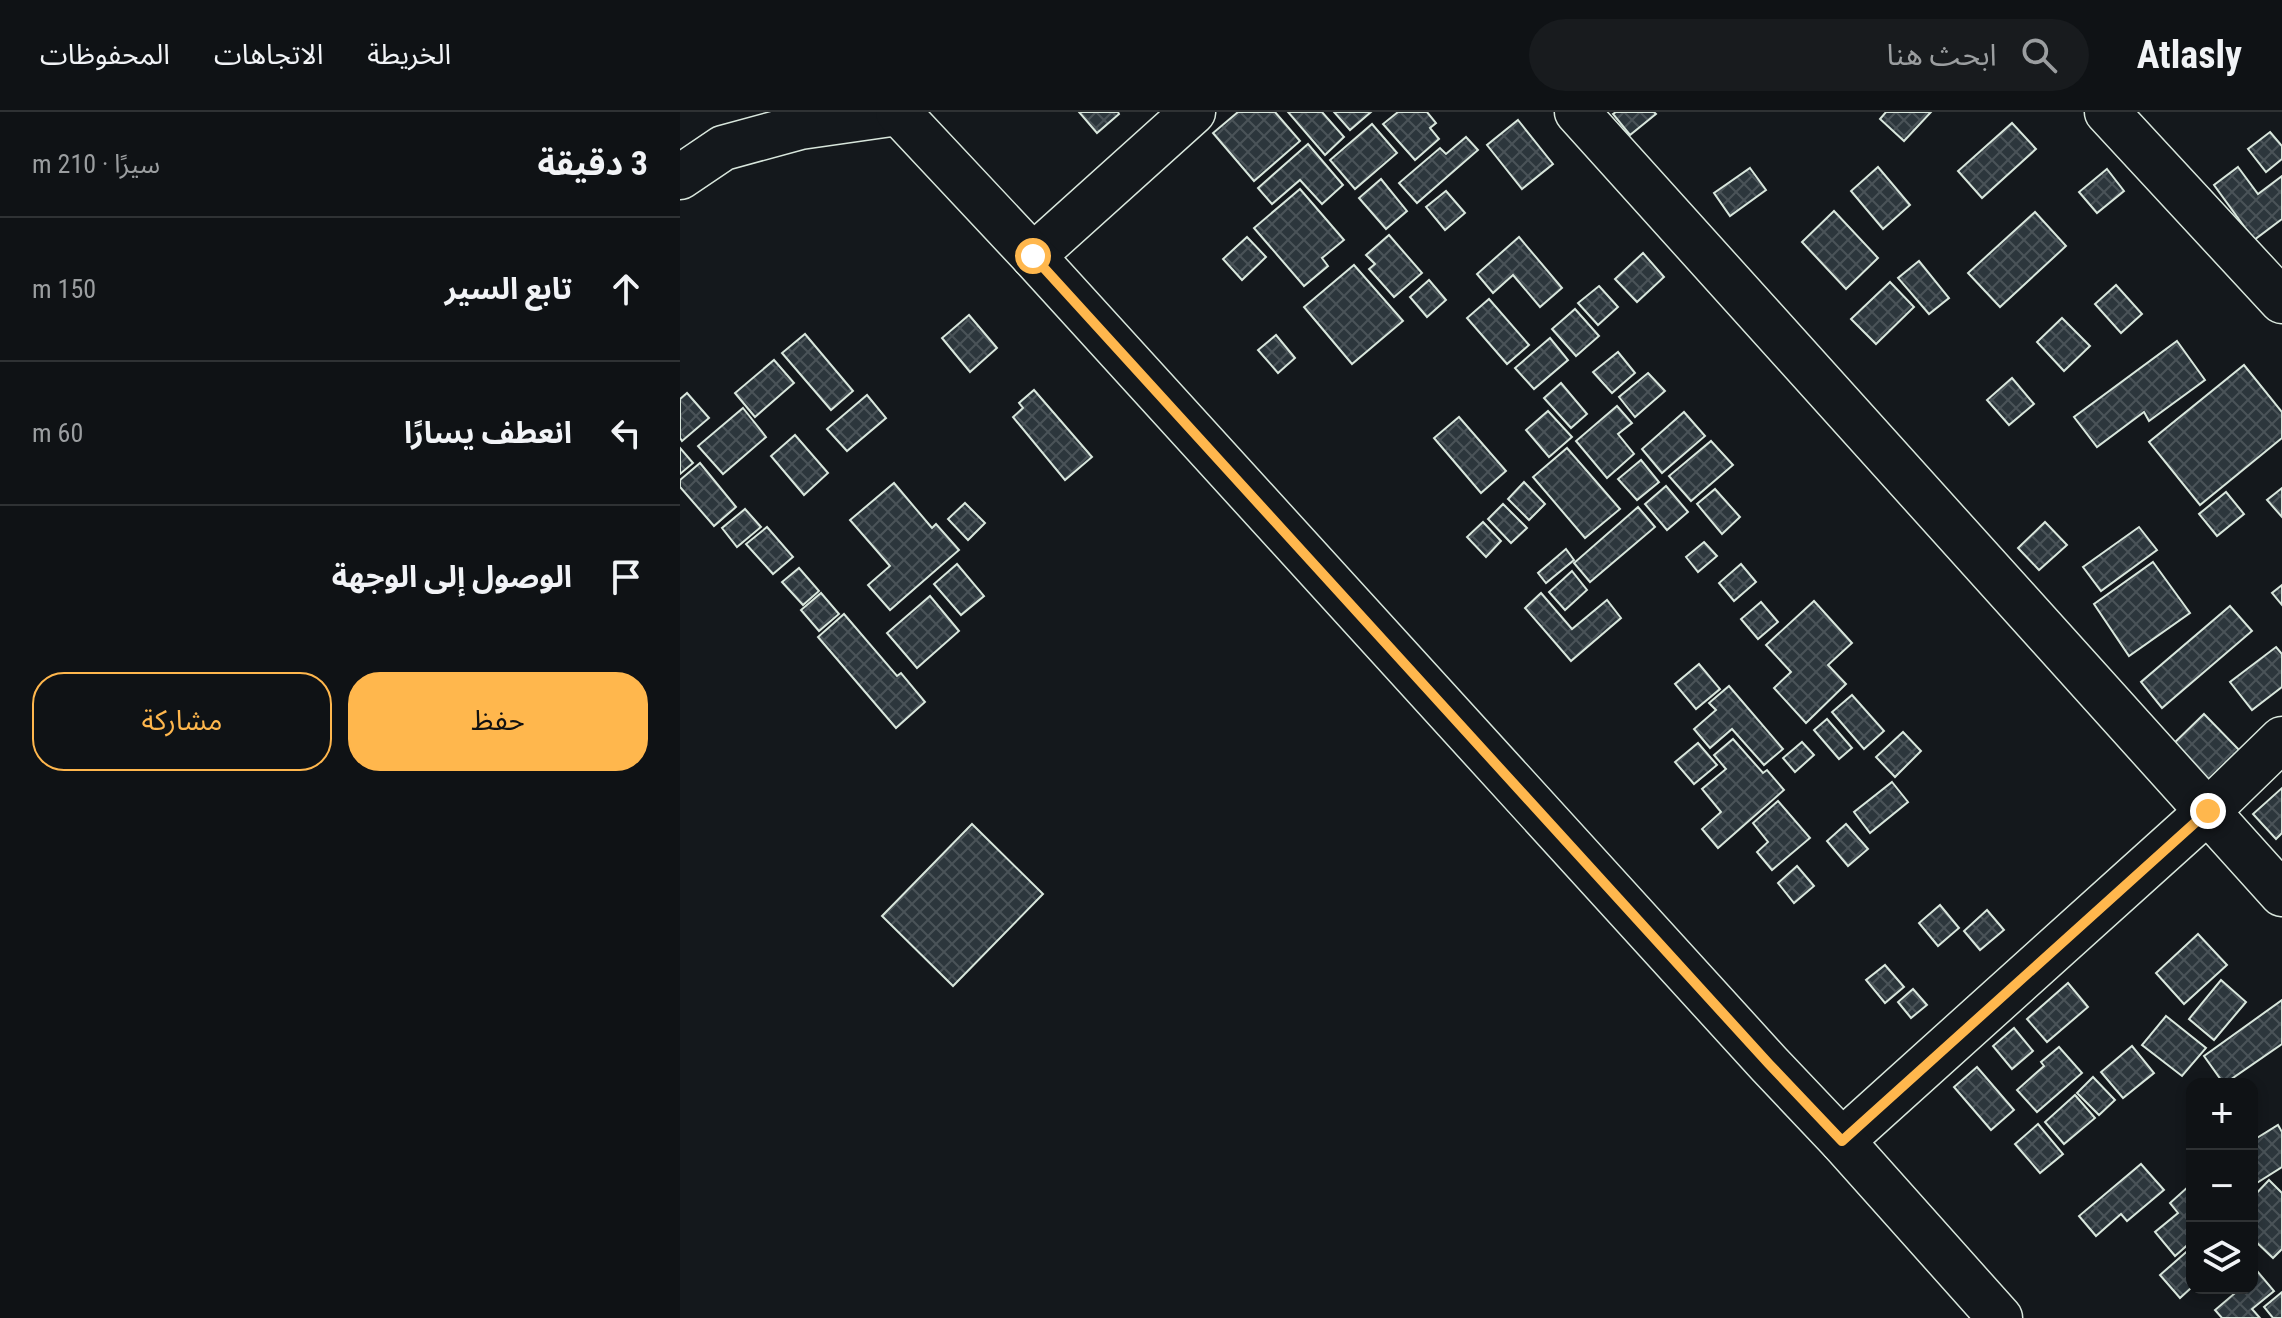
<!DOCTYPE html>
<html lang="ar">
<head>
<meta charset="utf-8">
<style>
  body { margin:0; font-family:"Roboto Condensed","Noto Sans Arabic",sans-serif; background:#181b1e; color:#f1f3f6; direction:rtl }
  .controls { position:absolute; right:24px; bottom:24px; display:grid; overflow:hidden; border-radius:16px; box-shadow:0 4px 12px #0003 }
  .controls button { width:72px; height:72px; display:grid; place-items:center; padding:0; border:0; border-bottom:2px solid #2f3234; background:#0f1215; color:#f1f3f6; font:40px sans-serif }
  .stop { position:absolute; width:24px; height:24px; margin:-18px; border:6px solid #ffb74d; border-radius:50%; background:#fff }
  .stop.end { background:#ffb74d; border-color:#fff; box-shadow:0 2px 8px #0008 }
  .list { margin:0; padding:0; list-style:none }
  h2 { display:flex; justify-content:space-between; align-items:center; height:104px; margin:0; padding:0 32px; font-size:34px }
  h2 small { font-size:26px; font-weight:400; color:#9b9ea0 }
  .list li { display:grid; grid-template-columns:52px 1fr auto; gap:24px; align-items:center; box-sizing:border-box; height:144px; padding:0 32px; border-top:2px solid #2f3234 }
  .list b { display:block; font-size:30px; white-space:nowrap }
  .list em { font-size:26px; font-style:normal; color:#9b9ea0 }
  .actions { display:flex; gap:16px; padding:24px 32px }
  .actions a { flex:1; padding:18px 0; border:2px solid #ffb74d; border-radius:32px; text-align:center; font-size:28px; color:#ffb74d }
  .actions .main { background:#ffb74d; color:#111 }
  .icon { flex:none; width:44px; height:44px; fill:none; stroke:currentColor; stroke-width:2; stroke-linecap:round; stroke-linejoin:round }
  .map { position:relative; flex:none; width:1602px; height:1206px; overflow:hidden; direction:ltr }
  header { display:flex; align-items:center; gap:48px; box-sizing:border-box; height:112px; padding:0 40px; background:#0f1215; border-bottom:2px solid #2f3234 }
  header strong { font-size:38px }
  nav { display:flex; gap:44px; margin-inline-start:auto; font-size:28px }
  .search { width:560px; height:72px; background:#181b1e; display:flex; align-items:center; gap:20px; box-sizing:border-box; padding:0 28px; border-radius:44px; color:#9b9ea0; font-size:30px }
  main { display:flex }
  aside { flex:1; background:#0f1215 }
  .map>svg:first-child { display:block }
  .building { fill:url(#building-cross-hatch); stroke:#d8e6dc; stroke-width:2 }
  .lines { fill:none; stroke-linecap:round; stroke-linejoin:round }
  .street-casing { stroke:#d8e6dc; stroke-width:47 }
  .secondary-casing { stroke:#d8e6dc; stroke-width:47 }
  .street { stroke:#14181c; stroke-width:44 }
  .secondary { stroke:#14181c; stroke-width:44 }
  .route { stroke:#ffb74d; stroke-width:10 }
</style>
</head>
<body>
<header>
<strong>Atlasly</strong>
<div class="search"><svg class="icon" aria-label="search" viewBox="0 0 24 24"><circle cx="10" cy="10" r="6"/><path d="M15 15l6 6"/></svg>ابحث هنا</div>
<nav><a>الخريطة</a><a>الاتجاهات</a><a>المحفوظات</a></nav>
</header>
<main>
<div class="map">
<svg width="1602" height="1206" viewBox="0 0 1602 1206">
  <defs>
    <pattern id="building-cross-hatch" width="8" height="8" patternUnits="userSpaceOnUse" patternTransform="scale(2)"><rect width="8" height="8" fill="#2c363c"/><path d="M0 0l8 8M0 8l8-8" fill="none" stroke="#4a5358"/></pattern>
  </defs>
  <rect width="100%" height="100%" fill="#14181c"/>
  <g class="building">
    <polygon points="399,0 438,0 439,2 417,21"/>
    <polygon points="558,0 595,0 620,29 574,69 533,21"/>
    <polygon points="608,0 642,0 664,25 645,43"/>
    <polygon points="654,0 691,0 670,18"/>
    <polygon points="718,0 747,0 756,11 750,16 759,27 735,48 703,12"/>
    <polygon points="936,0 974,0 976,2 950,23 933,2"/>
    <polygon points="1206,0 1251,0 1224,29 1200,7"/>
    <polygon points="838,8 873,52 842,77 807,33"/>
    <polygon points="1332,11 1356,37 1302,86 1278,59"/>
    <polygon points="692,12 717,41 675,77 650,48"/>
    <polygon points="1590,20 1602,34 1602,47 1586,60 1568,37"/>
    <polygon points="786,25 798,38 737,91 719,71 760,36 766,42"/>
    <polygon points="628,32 663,73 642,92 620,68 592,92 578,76"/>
    <polygon points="1198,55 1230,93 1203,117 1171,79"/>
    <polygon points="1558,55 1578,82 1602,64 1602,107 1574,128 1534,73"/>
    <polygon points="1070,56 1086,78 1050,104 1034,81"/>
    <polygon points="1427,57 1444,79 1417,101 1399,80"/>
    <polygon points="701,67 727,99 706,117 679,86"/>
    <polygon points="620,77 664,128 642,146 648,154 624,174 574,116"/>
    <polygon points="766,79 785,101 765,118 746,95"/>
    <polygon points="1154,99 1198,146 1166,177 1122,130"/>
    <polygon points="1355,100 1386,134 1320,195 1288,161"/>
    <polygon points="709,123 742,161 714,185 689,157 695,152 686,143"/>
    <polygon points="567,125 586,145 562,168 543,147"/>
    <polygon points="839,125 882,176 860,195 833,163 813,181 797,162"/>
    <polygon points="963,141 984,165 957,190 935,167"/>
    <polygon points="1239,149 1269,186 1249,202 1218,166"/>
    <polygon points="674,153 723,209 672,252 624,195"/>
    <polygon points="749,168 766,188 747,205 730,185"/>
    <polygon points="1210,170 1234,195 1196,232 1171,207"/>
    <polygon points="1436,173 1462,202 1441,221 1415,192"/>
    <polygon points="919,174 938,195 918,213 898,191"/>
    <polygon points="809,187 849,233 827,252 787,206"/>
    <polygon points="895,197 919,224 896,244 872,217"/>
    <polygon points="289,203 317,236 290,260 262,226"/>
    <polygon points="1382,206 1410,234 1384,259 1357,230"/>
    <polygon points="125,222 173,279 151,298 102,241"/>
    <polygon points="596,223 615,246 598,261 578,238"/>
    <polygon points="870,226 888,248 854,277 835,256"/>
    <polygon points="1497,229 1525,268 1469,309 1464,300 1417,335 1394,305"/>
    <polygon points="938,240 955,261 932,281 913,260"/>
    <polygon points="94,248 114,271 75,305 55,281"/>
    <polygon points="1564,253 1602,300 1602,326 1520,393 1469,330"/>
    <polygon points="968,261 985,279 955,305 939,285"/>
    <polygon points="1332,266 1354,292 1329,313 1307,288"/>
    <polygon points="881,271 907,302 891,316 864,286"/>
    <polygon points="354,278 412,345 385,368 333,305 343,296 339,291"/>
    <polygon points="7,281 29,306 2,329 0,326 0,287"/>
    <polygon points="187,283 206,306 167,339 147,317"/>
    <polygon points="937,294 952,311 938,322 954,342 927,366 896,329"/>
    <polygon points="63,296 86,325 43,362 18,334"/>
    <polygon points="868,299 892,325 869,345 846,318"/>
    <polygon points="1004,300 1025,324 982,361 962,337"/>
    <polygon points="779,305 826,359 801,381 754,326"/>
    <polygon points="115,323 148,361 124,383 91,344"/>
    <polygon points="1031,329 1053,353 1011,389 989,364"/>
    <polygon points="0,336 13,351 0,362"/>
    <polygon points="887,336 940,397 905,426 853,365"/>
    <polygon points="961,348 979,370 957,388 938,367"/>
    <polygon points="20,351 56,395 34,414 0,375 0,368"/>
    <polygon points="844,370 865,392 849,408 828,387"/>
    <polygon points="214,371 252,416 256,412 279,438 210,498 188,473 210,454 170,408"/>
    <polygon points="986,374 1008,400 987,418 965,392"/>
    <polygon points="1602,376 1602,405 1587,388"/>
    <polygon points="1035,377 1060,405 1042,422 1017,392"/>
    <polygon points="1546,380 1564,402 1537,424 1519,402"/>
    <polygon points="285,391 305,411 288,428 268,407"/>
    <polygon points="823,392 847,416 831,431 808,407"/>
    <polygon points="958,395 975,415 910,470 894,451"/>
    <polygon points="65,397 81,415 57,435 42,416"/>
    <polygon points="803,410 821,429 806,445 787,425"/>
    <polygon points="1365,410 1387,433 1359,458 1338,436"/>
    <polygon points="87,415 113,445 93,462 66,432"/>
    <polygon points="1459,415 1477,438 1421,479 1403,455"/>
    <polygon points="1024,430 1037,444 1018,460 1006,445"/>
    <polygon points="886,437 894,448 866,471 858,461"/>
    <polygon points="1473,450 1510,501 1449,544 1414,492"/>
    <polygon points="277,452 304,484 281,503 254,472"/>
    <polygon points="1061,452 1076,470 1054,489 1039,471"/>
    <polygon points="119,456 139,479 123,493 102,470"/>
    <polygon points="892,459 907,478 885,498 869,480"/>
    <polygon points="1602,473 1602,493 1592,481"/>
    <polygon points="141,481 159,502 139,519 121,498"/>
    <polygon points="861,481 892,517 927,488 941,506 891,549 845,496"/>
    <polygon points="250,484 279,519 237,556 207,521"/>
    <polygon points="1134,489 1172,531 1148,553 1166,572 1126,611 1094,576 1111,560 1086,533"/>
    <polygon points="1081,490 1098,510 1078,527 1061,507"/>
    <polygon points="1550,494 1572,519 1482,596 1461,570"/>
    <polygon points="164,502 217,564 221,561 245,590 216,616 138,525"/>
    <polygon points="1596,535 1602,542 1602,575 1572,598 1550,570"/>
    <polygon points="1019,552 1040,577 1016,597 995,572"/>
    <polygon points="1049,574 1103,637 1084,653 1052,617 1030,636 1014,617 1036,598 1029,591"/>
    <polygon points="1172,583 1204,619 1184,637 1152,600"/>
    <polygon points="1524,602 1562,641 1527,675 1489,636"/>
    <polygon points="1147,607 1172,636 1159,647 1134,618"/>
    <polygon points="1223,620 1241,639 1215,665 1196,645"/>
    <polygon points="1053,627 1083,661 1087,658 1104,678 1038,736 1022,717 1041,700 1022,677 1046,657 1034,643"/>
    <polygon points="1122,630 1134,643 1115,660 1103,646"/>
    <polygon points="1018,631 1037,653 1014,672 995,650"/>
    <polygon points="1212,670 1228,690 1190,721 1174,700"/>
    <polygon points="1602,676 1602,721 1596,727 1573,702"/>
    <polygon points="1098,689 1130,726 1092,758 1077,740 1088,730 1073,711"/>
    <polygon points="292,712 363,782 273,874 202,804"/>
    <polygon points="1166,712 1188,737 1168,754 1147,729"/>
    <polygon points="1117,754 1134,774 1114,791 1098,771"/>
    <polygon points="1260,793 1279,816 1258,834 1239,811"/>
    <polygon points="1307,798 1324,818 1300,838 1284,819"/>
    <polygon points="1518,822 1547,853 1504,892 1476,861"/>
    <polygon points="1205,853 1224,875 1205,891 1186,868"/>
    <polygon points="1541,868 1566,890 1534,928 1509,907"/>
    <polygon points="1388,871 1408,895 1367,930 1347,907"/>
    <polygon points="1233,877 1247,893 1231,906 1218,890"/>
    <polygon points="1602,888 1602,932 1544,972 1524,944"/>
    <polygon points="1486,904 1526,936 1502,964 1462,933"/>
    <polygon points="1334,916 1353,939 1332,957 1313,934"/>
    <polygon points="1452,934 1474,961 1443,986 1421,960"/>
    <polygon points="1379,935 1402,961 1357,1000 1337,978 1364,954 1361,950"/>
    <polygon points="1297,955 1334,998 1311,1018 1274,975"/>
    <polygon points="1413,965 1435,988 1419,1003 1397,981"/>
    <polygon points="1395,983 1415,1006 1384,1032 1365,1010"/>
    <polygon points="1358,1012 1383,1042 1360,1061 1335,1032"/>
    <polygon points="1598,1013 1602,1020 1602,1055 1572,1074 1572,1029"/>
    <polygon points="1461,1052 1484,1078 1447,1109 1441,1102 1416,1124 1399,1104"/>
    <polygon points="1589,1068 1602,1081 1602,1137 1593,1146 1572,1126 1572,1086"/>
    <polygon points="1509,1074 1512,1076 1512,1129 1495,1144 1475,1120 1498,1101 1490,1091"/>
    <polygon points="1512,1135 1512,1175 1500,1186 1480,1163"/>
    <polygon points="1572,1153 1594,1179 1572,1197 1580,1206 1542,1206 1535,1198 1561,1176 1572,1176"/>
    <polygon points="1602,1180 1602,1206 1593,1206 1584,1195"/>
  </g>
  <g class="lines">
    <g class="street-casing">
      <g id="street">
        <polyline points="897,0 1602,782"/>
        <polyline points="1427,0 1602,189"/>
        <polyline points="0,65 43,36 120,15 218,1"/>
        <polyline points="353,144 513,0"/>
        <polyline points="1162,1029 1528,699 1602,627"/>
      </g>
    </g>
    <g class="secondary-casing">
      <polyline id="secondary" points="218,0 353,144 1089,952 1162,1029 1320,1206"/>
    </g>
    <use href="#street" class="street"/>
    <use href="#secondary" class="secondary"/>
  </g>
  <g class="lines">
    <polyline class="route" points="353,144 1089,952 1162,1029 1528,699"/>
  </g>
</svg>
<div class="controls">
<button>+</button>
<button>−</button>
<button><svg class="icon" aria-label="layers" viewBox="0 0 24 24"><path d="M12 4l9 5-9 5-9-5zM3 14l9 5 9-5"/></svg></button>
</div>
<div class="stop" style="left:353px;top:144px"></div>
<div class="stop end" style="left:1528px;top:699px"></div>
</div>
<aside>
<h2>3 دقيقة<small>سيرًا · 210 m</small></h2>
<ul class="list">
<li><svg class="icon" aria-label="ahead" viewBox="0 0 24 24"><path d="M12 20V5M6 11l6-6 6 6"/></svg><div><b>تابع السير</b></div><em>150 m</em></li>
<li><svg class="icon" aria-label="left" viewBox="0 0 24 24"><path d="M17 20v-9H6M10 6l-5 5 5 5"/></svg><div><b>انعطف يسارًا</b></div><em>60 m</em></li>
<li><svg class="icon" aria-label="arrive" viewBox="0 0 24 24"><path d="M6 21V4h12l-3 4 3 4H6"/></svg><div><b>الوصول إلى الوجهة</b></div></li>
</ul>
<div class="actions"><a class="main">حفظ</a><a>مشاركة</a></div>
</aside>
</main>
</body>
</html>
